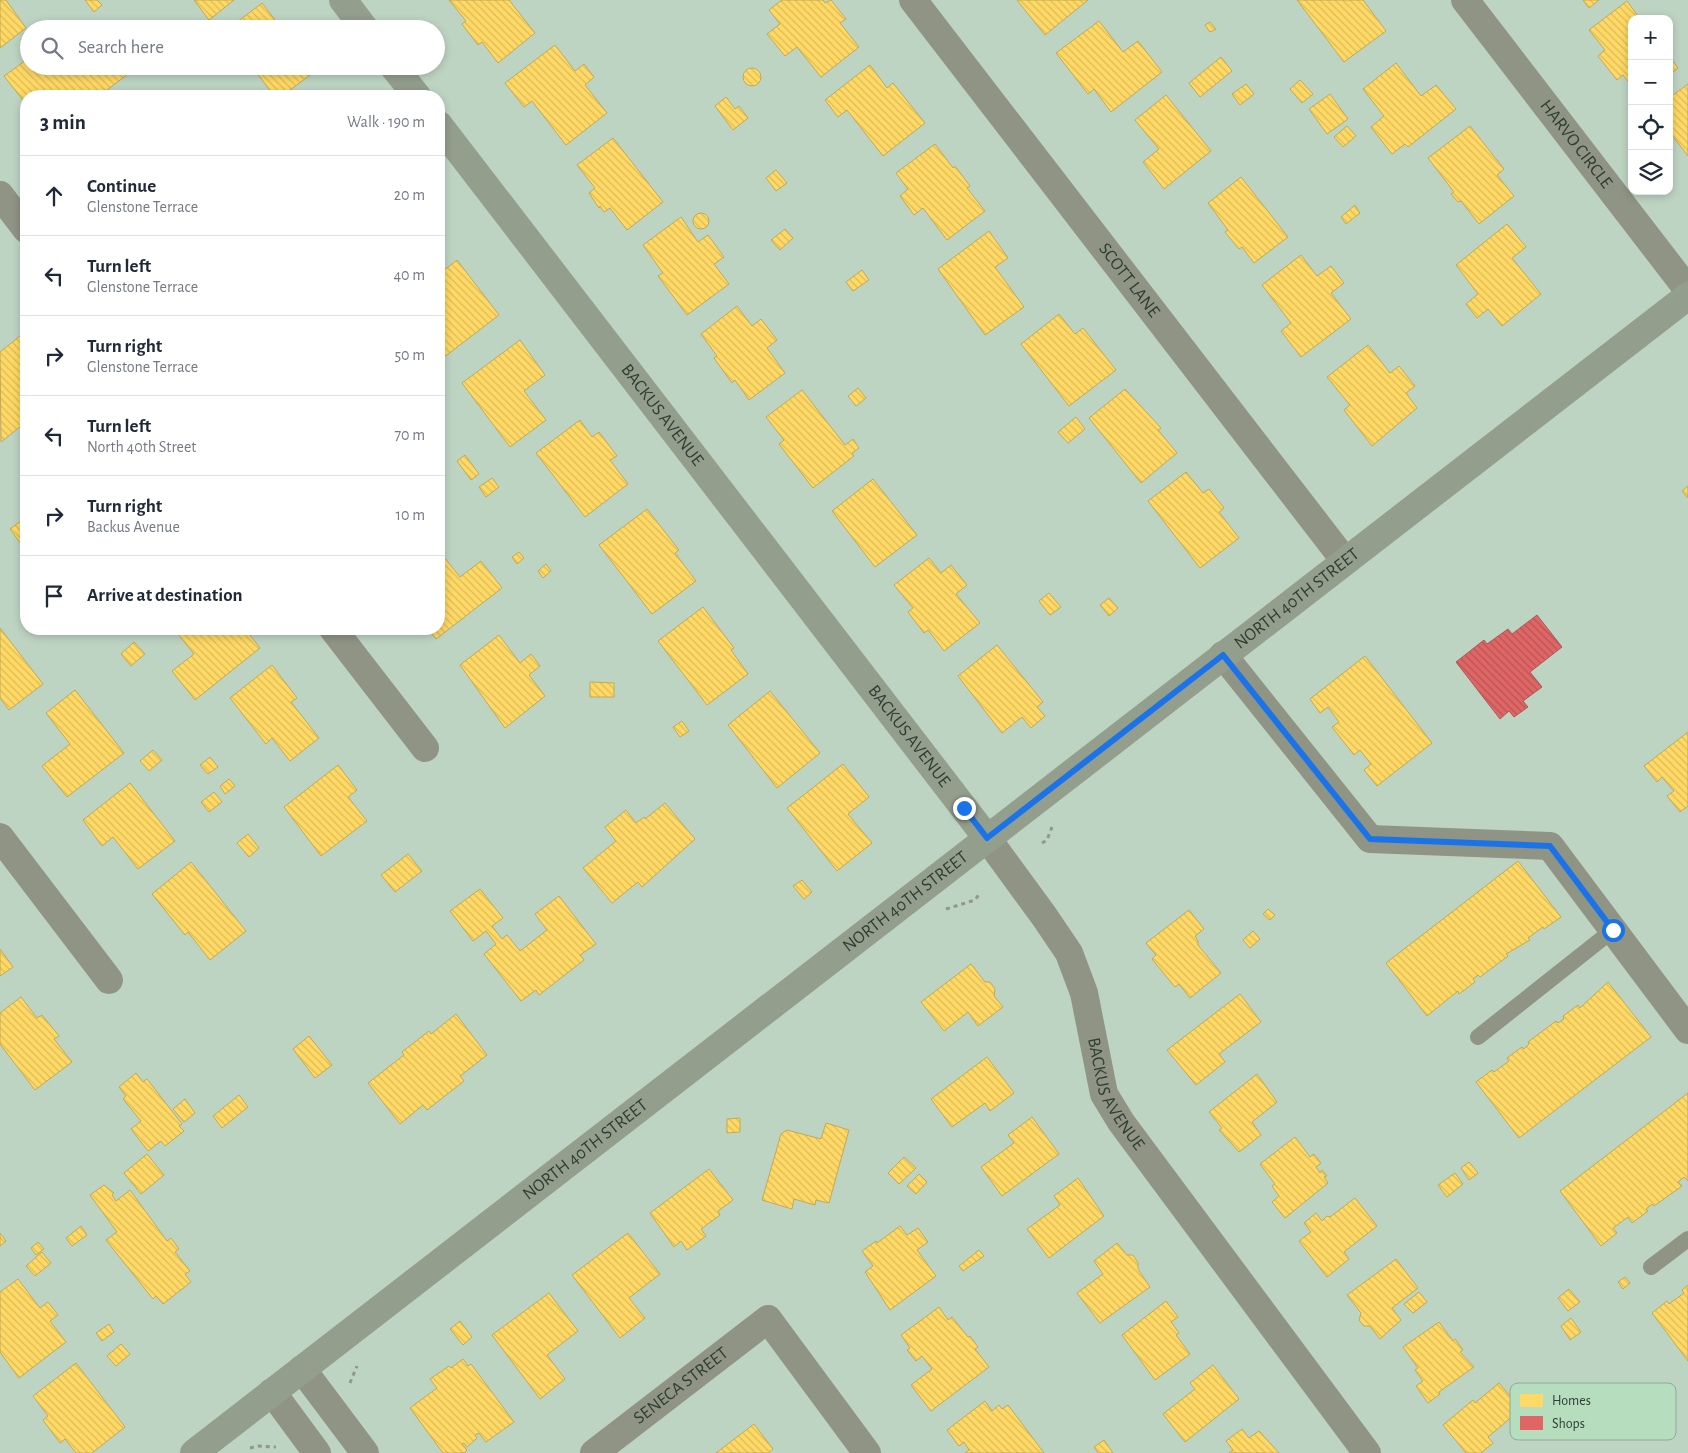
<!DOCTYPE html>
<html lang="en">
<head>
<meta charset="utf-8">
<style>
  body { margin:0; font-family:"Alegreya Sans",sans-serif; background:#f6f6f7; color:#1f2937 }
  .controls { position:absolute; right:15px; top:15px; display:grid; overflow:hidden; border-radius:10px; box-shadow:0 2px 8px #0003 }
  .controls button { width:45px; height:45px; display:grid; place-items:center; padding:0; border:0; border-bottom:1px solid #e0e1e3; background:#fff; color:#1f2937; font:25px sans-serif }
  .stop { position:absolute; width:15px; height:15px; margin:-11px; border:4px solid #1a73e8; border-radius:50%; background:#fff }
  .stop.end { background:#1a73e8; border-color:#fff; box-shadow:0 1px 5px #0008 }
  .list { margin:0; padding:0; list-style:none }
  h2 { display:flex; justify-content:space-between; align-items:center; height:65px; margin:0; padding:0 20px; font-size:21px }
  h2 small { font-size:16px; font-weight:400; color:#747a83 }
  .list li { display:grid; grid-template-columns:32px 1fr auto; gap:15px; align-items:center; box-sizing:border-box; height:80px; padding:0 20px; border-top:1px solid #e0e1e3 }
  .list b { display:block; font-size:19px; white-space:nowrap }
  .list p { margin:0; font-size:16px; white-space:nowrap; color:#747a83 }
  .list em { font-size:16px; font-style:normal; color:#747a83 }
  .icon { flex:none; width:28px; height:28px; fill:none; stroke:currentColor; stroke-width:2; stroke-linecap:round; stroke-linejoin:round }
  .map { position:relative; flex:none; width:1688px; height:1453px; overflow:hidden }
  .search { position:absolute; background:#fff; box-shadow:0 2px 8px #0003; left:20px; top:20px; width:425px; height:55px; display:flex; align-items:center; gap:12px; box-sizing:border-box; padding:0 18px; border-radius:28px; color:#747a83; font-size:19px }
  .panel { position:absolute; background:#fff; box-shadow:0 2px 8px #0003; left:20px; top:90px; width:425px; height:545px; border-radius:20px }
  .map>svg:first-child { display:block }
  .homes { fill:url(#homes-back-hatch); stroke:#c0aa56 }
  .shops { fill:url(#shops-back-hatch); stroke:#ab5a56 }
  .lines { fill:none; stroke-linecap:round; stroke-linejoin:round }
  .path { stroke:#90988a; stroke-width:3; stroke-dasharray:4 4; stroke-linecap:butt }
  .lane { stroke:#8f9485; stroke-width:16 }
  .street { stroke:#8f9485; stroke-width:28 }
  .secondary { stroke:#949e8d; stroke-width:28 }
  .route { stroke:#1a73e8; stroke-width:6 }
  .labels { text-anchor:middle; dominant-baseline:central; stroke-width:5; stroke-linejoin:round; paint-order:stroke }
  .street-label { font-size:18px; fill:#2e3e31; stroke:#b5ddbe }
  .key { fill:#b5ddbe; stroke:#8cad94; stroke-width:1 }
  .key-label { font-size:14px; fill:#2e3e31 }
</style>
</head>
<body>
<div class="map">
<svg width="1688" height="1453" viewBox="0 0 1688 1453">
  <defs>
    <pattern id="homes-back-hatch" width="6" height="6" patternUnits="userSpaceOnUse" patternTransform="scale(1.25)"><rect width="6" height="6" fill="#ffd966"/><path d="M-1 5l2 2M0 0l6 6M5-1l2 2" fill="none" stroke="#dbbb59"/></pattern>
    <pattern id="shops-back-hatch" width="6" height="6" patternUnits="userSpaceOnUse" patternTransform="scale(1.25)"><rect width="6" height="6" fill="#e06666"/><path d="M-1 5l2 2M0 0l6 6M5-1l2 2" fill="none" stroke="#b65555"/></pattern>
  </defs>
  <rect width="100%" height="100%" fill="#bed4c3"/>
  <g class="homes">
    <polygon points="0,0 6,0 26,28 0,48"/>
    <polygon points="85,0 97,0 102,5 94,12"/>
    <polygon points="194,0 234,0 209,20"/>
    <polygon points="449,0 509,0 535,33 498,63 482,42 478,45 462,24 466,21"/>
    <polygon points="782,0 823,0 825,3 831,0 846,19 840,23 859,47 821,77 797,47 785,56 767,34 780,24 769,10"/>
    <polygon points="1017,0 1088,0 1045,35"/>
    <polygon points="1297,0 1363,0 1386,31 1344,62"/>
    <polygon points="1583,0 1599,0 1589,8"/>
    <polygon points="1627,1 1640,19 1632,19 1632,86 1623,75 1617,80 1598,56 1605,50 1589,30"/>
    <polygon points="262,3 282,29 228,29"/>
    <polygon points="1099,21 1123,52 1138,41 1162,72 1111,112 1094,89 1088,94 1056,53"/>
    <polygon points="1210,22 1216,29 1210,32 1205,25"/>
    <polygon points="555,45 575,71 584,64 594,77 585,85 607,113 566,145 532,101 524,107 505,83"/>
    <polygon points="1669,56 1678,68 1669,75"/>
    <polygon points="1221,57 1232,71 1200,97 1189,83"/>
    <polygon points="29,58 29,66 123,66 128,74 99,96 26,96 26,104 4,76"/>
    <polygon points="1396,63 1421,96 1436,85 1456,109 1408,147 1405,144 1392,154 1371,127 1384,116 1363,89"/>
    <polygon points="870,65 887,88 893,83 925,123 883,156 847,110 838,117 825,100"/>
    <polygon points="252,66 310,66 314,72 282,96 274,96"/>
    <circle cx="752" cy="77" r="9"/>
    <polygon points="1300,80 1313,94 1302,103 1290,89"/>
    <polygon points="1246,84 1254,94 1240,105 1232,94"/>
    <polygon points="1688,84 1688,156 1671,134 1669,136 1669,98"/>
    <polygon points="1330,94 1348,119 1327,134 1309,109"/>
    <polygon points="1166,95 1211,151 1164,189 1143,162 1159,149 1135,120"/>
    <polygon points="726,97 735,109 739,106 748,118 733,130 715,106"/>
    <polygon points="1347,126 1356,136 1343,147 1334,137"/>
    <polygon points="1470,126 1504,169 1497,175 1514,196 1479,224 1461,201 1458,202 1451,194 1454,192 1428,158"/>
    <polygon points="613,138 663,202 627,230 610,208 604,212 600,206 599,208 589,193 595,188 577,165"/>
    <polygon points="935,144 953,168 955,166 970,186 967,188 985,211 947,240 923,208 914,215 900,196 908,189 896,173"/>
    <polygon points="776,170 787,183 776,191 766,178"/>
    <polygon points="1241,177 1288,237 1254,263 1242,247 1239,249 1225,232 1228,230 1208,203"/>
    <polygon points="1355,205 1360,213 1346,224 1341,217"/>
    <circle cx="701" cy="221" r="8"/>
    <polygon points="681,217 698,242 708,235 724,257 714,264 729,284 687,315 658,276 663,273 643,245"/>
    <polygon points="1507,224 1526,247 1512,258 1541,294 1502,326 1488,309 1477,318 1466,304 1478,294 1456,265"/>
    <polygon points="785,229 793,238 780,250 771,240"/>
    <polygon points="989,231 1008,258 995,267 1024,307 985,335 938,269"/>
    <polygon points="1301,255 1317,276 1331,266 1344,283 1331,293 1351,319 1301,357 1281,331 1291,323 1262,285"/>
    <polygon points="457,260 499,315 439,361 439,310 445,305 439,298 439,274"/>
    <polygon points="862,270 869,280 853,291 846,282"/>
    <polygon points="737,306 752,326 761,319 777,340 767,348 785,373 749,400 735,380 732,383 714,358 717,356 701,334"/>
    <polygon points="1059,314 1075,334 1083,328 1116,370 1069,406 1021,344"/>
    <polygon points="20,336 26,344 26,422 1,442 0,352"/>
    <polygon points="520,340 545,375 524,391 546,420 510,447 462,383"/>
    <polygon points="1368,345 1390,373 1399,366 1415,386 1406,393 1417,408 1372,446 1344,410 1350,405 1327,377"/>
    <polygon points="858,388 866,398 856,406 848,396"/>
    <polygon points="1125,389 1161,428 1158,430 1177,453 1141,483 1089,418"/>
    <polygon points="802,390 845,445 853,439 859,448 852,453 854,456 813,488 779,444 784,440 766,417"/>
    <polygon points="1076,417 1085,429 1068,443 1058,432"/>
    <polygon points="580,420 592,437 599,432 617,456 610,460 628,484 585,517 536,453"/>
    <polygon points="465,455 479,474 471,480 457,461"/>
    <polygon points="1186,472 1203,493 1209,489 1224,508 1219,512 1239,538 1200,568 1148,501"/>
    <polygon points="492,478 499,487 486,497 479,487"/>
    <polygon points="873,479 917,535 875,567 832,511"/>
    <polygon points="1688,486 1688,498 1682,491"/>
    <polygon points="647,509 679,550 675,553 696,581 652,614 599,545"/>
    <polygon points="25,518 26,546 24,548 10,529"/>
    <polygon points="439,551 460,577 481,561 502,588 436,639 428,629 439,629"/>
    <polygon points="519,552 524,558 517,564 512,557"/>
    <polygon points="929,558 941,573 951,565 967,585 956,594 980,623 944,651 928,630 924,633 908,612 913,608 894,585"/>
    <polygon points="546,564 551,571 543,578 538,571"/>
    <polygon points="1049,593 1061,607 1050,615 1039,601"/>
    <polygon points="1109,598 1118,608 1109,616 1100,605"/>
    <polygon points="703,607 734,648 731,650 748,674 707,705 658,641"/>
    <polygon points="0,628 43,684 9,710 0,698"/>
    <polygon points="174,629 245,629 260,648 195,700 172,671 194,654"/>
    <polygon points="499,635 520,663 531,654 540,666 529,675 545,696 505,728 460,665"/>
    <polygon points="134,642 145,654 131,666 121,654"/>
    <polygon points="997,645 1043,702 1037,707 1045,716 1031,728 1022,717 1002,733 958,676"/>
    <polygon points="1365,656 1432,743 1377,786 1364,770 1371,764 1360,750 1354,755 1332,727 1339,722 1328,707 1320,713 1310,699"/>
    <polygon points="272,665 297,698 291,702 319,738 290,761 272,738 266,744 230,698"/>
    <polygon points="590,682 614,683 614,697 590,697"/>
    <polygon points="75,690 124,753 67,797 42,766 70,744 46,713"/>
    <polygon points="770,691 820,753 777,788 728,725"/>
    <polygon points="682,721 689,731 680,737 673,727"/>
    <polygon points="1688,732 1688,806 1680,812 1667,796 1674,791 1662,777 1657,782 1644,766"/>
    <polygon points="153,750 162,760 149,771 140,761"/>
    <polygon points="210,757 218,767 208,774 200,765"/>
    <polygon points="843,764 869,797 848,814 872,843 837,871 787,808"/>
    <polygon points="338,765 357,790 348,797 367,821 321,856 284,807"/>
    <polygon points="229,779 235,786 225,794 220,786"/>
    <polygon points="130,783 175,841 138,869 113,837 102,846 83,820"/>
    <polygon points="214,792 222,802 209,812 201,802"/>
    <polygon points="665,803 695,839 642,887 638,882 612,903 583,868 616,841 605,827 626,810 636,823 644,817 645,819"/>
    <polygon points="248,834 259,848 249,857 237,843"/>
    <polygon points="408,854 422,871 395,892 381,875"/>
    <polygon points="1518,861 1561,917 1544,929 1543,927 1528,938 1530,940 1506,954 1508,956 1480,977 1478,975 1473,979 1475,982 1459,994 1458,991 1427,1016 1386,963"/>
    <polygon points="191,862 246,931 210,960 188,932 185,935 152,894"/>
    <polygon points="802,880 812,892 804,899 793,886"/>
    <polygon points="480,889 503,918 492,926 502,939 507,935 520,951 547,930 535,914 559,896 596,944 580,955 584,960 539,995 536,990 521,1001 484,954 496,944 486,931 473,941 450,911"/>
    <polygon points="1268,909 1275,915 1270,920 1263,914"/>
    <polygon points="1189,910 1204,929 1195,936 1198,941 1198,945 1221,973 1190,998 1179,984 1175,987 1152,959 1156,955 1146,943"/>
    <polygon points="1253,931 1260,939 1250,948 1243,940"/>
    <polygon points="0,949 13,967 0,976"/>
    <polygon points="971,964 985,982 990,982 995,989 994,996 1003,1007 978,1026 968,1012 944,1031 921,1002"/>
    <polygon points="1608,982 1651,1037 1519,1138 1476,1082 1492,1070 1494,1072 1509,1061 1507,1058 1522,1047 1524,1049 1529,1044 1528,1042 1556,1021 1558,1023 1564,1019 1563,1016 1578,1005 1580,1008"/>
    <polygon points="1240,994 1261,1022 1219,1054 1225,1062 1196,1085 1167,1050"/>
    <polygon points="21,997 37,1018 42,1015 59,1036 54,1039 72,1062 35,1090 0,1044 0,1013"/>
    <polygon points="456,1014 487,1055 460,1076 464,1081 427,1110 423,1105 400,1124 368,1083 404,1055 402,1052 429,1031 431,1034"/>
    <polygon points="309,1036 332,1065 315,1078 293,1049"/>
    <polygon points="987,1057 1014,1093 990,1111 985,1103 952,1127 931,1099"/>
    <polygon points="136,1073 143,1082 147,1079 182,1124 179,1126 184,1131 165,1146 161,1141 148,1151 131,1129 141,1121 123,1099 126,1096 119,1087"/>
    <polygon points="1257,1074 1277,1102 1252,1122 1261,1135 1239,1152 1219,1130 1222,1128 1209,1112"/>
    <polygon points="1688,1093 1688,1181 1684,1177 1678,1182 1682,1186 1654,1206 1652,1204 1646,1209 1648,1211 1632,1223 1628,1217 1613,1228 1617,1233 1601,1246 1560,1191"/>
    <polygon points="239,1095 248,1107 222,1128 213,1116"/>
    <polygon points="185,1099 195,1113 184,1122 173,1109"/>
    <polygon points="1032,1117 1059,1154 1002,1196 981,1167 1014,1143 1008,1135"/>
    <polygon points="740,1118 740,1132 727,1133 727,1119"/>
    <polygon points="826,1123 849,1130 829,1203 816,1200 815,1205 794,1199 792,1209 762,1200 781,1134 787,1130 821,1139"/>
    <polygon points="1295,1137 1310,1157 1314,1154 1321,1163 1316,1167 1320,1173 1322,1170 1327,1176 1324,1177 1328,1183 1285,1218 1272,1202 1279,1196 1272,1186 1275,1184 1260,1164"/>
    <polygon points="147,1154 164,1175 141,1194 124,1173"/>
    <polygon points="904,1157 916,1168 899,1184 888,1173"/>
    <polygon points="1469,1162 1478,1173 1469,1180 1461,1168"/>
    <polygon points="709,1169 733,1200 718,1211 720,1215 701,1229 706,1236 687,1250 681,1241 674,1247 650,1213"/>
    <polygon points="1455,1173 1463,1184 1447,1197 1438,1185"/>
    <polygon points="919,1174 927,1182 916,1194 907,1186"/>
    <polygon points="1078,1178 1104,1216 1049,1258 1027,1229 1060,1205 1054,1196"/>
    <polygon points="104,1185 114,1193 112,1195 116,1201 130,1190 167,1241 171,1238 179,1249 175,1252 190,1271 185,1274 191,1282 163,1304 156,1296 153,1299 106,1240 117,1232 90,1195"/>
    <polygon points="1355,1198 1377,1226 1344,1252 1349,1259 1327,1277 1299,1241 1311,1232 1304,1223 1316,1213 1322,1221 1327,1216 1330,1217"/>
    <polygon points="81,1226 87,1235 72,1246 66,1238"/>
    <polygon points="900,1226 907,1235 918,1228 928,1242 917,1250 936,1276 890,1310 865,1272 873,1266 862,1251 876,1241 877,1243"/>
    <polygon points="0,1233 6,1241 0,1246"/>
    <polygon points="628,1233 660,1274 629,1298 645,1318 620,1338 572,1275"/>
    <polygon points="38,1242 44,1249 36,1255 31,1248"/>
    <polygon points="1117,1243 1127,1255 1133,1255 1138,1263 1138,1269 1150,1287 1100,1323 1077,1293 1103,1274 1094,1261"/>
    <polygon points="979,1250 984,1256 963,1271 959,1266"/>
    <polygon points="42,1252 51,1263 35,1276 26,1266"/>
    <polygon points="1396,1259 1418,1288 1392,1308 1401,1320 1380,1339 1370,1326 1364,1326 1359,1320 1361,1313 1347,1295"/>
    <polygon points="1625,1277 1630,1283 1623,1289 1618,1282"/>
    <polygon points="18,1279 40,1308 48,1302 58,1315 50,1321 66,1342 19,1378 0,1352 0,1292"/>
    <polygon points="1688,1285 1688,1361 1652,1313 1667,1301 1669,1304 1684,1293 1682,1290"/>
    <polygon points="1569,1289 1580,1302 1568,1311 1558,1298"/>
    <polygon points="1419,1292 1427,1302 1413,1313 1404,1304"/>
    <polygon points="549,1293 578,1331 547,1355 565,1379 540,1399 492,1335"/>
    <polygon points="1166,1301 1178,1317 1171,1322 1179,1333 1176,1335 1190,1354 1155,1380 1122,1335"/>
    <polygon points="939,1307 948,1320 952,1317 968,1337 970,1336 978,1347 975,1349 989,1367 931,1411 911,1385 932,1369 922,1356 916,1361 907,1350 910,1348 901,1335"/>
    <polygon points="1571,1318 1581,1332 1570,1340 1561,1326"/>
    <polygon points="460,1321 472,1337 463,1345 450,1329"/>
    <polygon points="1439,1322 1453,1341 1455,1339 1463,1350 1460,1352 1474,1367 1439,1392 1440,1394 1428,1403 1416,1386 1423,1381 1415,1370 1418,1368 1403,1347"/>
    <polygon points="109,1324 114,1332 102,1341 96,1333"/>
    <polygon points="121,1344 130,1354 116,1366 107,1356"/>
    <polygon points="463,1359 468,1366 471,1364 514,1422 486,1442 479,1433 475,1435 477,1438 467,1447 464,1443 462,1444 467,1450 464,1453 443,1453 410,1408 437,1388 430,1379 449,1366 451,1368"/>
    <polygon points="76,1363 125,1427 92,1453 76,1453 65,1439 60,1443 43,1420 48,1416 33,1396"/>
    <polygon points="1213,1365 1239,1399 1185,1442 1163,1414 1195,1389 1190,1383"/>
    <polygon points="1499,1383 1521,1409 1488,1437 1493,1443 1481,1453 1466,1453 1443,1425 1473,1400 1475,1403"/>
    <polygon points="985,1401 992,1411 999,1405 1002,1409 1008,1405 1044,1453 965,1453 969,1450 964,1442 959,1446 947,1430"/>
    <polygon points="754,1424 773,1449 768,1453 716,1453"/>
    <polygon points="1242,1429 1249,1438 1259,1431 1279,1453 1229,1453 1233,1450 1226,1441"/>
    <polygon points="1104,1440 1113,1453 1098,1453 1094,1447"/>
  </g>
  <polygon class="shops" points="1537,615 1562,647 1530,672 1542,687 1523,701 1528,707 1514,717 1509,711 1500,719 1456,662 1484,640 1487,644 1508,629 1512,634"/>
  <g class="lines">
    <g class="path">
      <polyline points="1042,843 1047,840 1052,827"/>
      <polyline points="946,909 975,900 980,893"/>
      <polyline points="350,1383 357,1366"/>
      <polyline points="250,1448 258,1446 276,1447"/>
    </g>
    <g class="lane">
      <polyline points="1478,1037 1613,930"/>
      <polyline points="1651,1267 1688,1239"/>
    </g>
    <g class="street">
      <path id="s1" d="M913 0 1345 561"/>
      <path id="s2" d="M1465 0 1688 290"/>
      <polyline points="0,195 26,229"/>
      <polyline points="333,629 425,748"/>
      <polyline points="1223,655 1370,839 1550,846 1688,1030"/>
      <polyline points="0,837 109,980"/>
      <path id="s3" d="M987 838 1044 916 1069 953 1084 993 1104 1094 1121 1122 1367 1453"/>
      <polyline points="302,1369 365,1453"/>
      <polyline points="272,1392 317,1453"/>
      <path id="s4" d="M594 1453 768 1319 867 1453"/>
    </g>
    <g class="secondary">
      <polyline points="343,0 365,29"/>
      <polyline points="393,66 417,96"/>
      <path id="s5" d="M439 125 987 838"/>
      <path id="s6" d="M194 1453 1688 296"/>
    </g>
  </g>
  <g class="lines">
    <polyline class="route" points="964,808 987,838 1223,655 1370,839 1550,846 1613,930"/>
  </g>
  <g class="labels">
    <g class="street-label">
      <text stroke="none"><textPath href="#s2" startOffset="182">HARVO CIRCLE</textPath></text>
      <text stroke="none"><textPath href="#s1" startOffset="354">SCOTT LANE</textPath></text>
      <text stroke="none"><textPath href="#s5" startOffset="366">BACKUS AVENUE</textPath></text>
      <text stroke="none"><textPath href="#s6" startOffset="1395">NORTH 40TH STREET</textPath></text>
      <text stroke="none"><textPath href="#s5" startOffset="771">BACKUS AVENUE</textPath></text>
      <text stroke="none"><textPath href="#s6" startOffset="900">NORTH 40TH STREET</textPath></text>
      <text stroke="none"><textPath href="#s3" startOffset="291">BACKUS AVENUE</textPath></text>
      <text stroke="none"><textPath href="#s6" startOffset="495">NORTH 40TH STREET</textPath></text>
      <text stroke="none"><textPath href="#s4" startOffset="110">SENECA STREET</textPath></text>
    </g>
  </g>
  <rect x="1510" y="1383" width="166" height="57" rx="8" class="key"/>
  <rect x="1520" y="1394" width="23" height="13" fill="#ffd966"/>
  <rect x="1520" y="1416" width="23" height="14" fill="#e06666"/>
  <g class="key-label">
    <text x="1552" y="1405">Homes</text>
    <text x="1552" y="1428">Shops</text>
  </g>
</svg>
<div class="controls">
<button>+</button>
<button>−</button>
<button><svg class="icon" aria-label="locate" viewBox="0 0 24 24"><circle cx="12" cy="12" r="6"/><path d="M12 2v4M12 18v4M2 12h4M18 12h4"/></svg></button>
<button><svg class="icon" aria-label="layers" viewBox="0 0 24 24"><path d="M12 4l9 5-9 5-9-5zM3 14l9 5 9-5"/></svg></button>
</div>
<div class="stop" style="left:1613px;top:930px"></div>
<div class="stop end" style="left:964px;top:808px"></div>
<div class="search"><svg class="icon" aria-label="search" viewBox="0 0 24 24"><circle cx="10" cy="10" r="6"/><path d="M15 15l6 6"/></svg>Search here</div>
<section class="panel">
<h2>3 min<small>Walk · 190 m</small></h2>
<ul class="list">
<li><svg class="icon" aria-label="ahead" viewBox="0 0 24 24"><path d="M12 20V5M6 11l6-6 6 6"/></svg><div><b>Continue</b><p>Glenstone Terrace</p></div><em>20 m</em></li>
<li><svg class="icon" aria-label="left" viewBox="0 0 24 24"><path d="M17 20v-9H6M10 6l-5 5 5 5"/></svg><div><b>Turn left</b><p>Glenstone Terrace</p></div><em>40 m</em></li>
<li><svg class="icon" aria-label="right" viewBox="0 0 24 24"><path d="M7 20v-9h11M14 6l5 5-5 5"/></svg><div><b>Turn right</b><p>Glenstone Terrace</p></div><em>50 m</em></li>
<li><svg class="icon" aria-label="left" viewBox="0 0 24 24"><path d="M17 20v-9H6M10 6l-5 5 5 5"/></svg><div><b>Turn left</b><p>North 40th Street</p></div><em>70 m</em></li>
<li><svg class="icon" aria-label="right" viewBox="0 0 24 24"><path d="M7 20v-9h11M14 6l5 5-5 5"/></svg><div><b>Turn right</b><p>Backus Avenue</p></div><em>10 m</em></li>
<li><svg class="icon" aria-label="arrive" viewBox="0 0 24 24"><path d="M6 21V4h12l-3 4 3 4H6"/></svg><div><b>Arrive at destination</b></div></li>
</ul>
</section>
</div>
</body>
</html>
